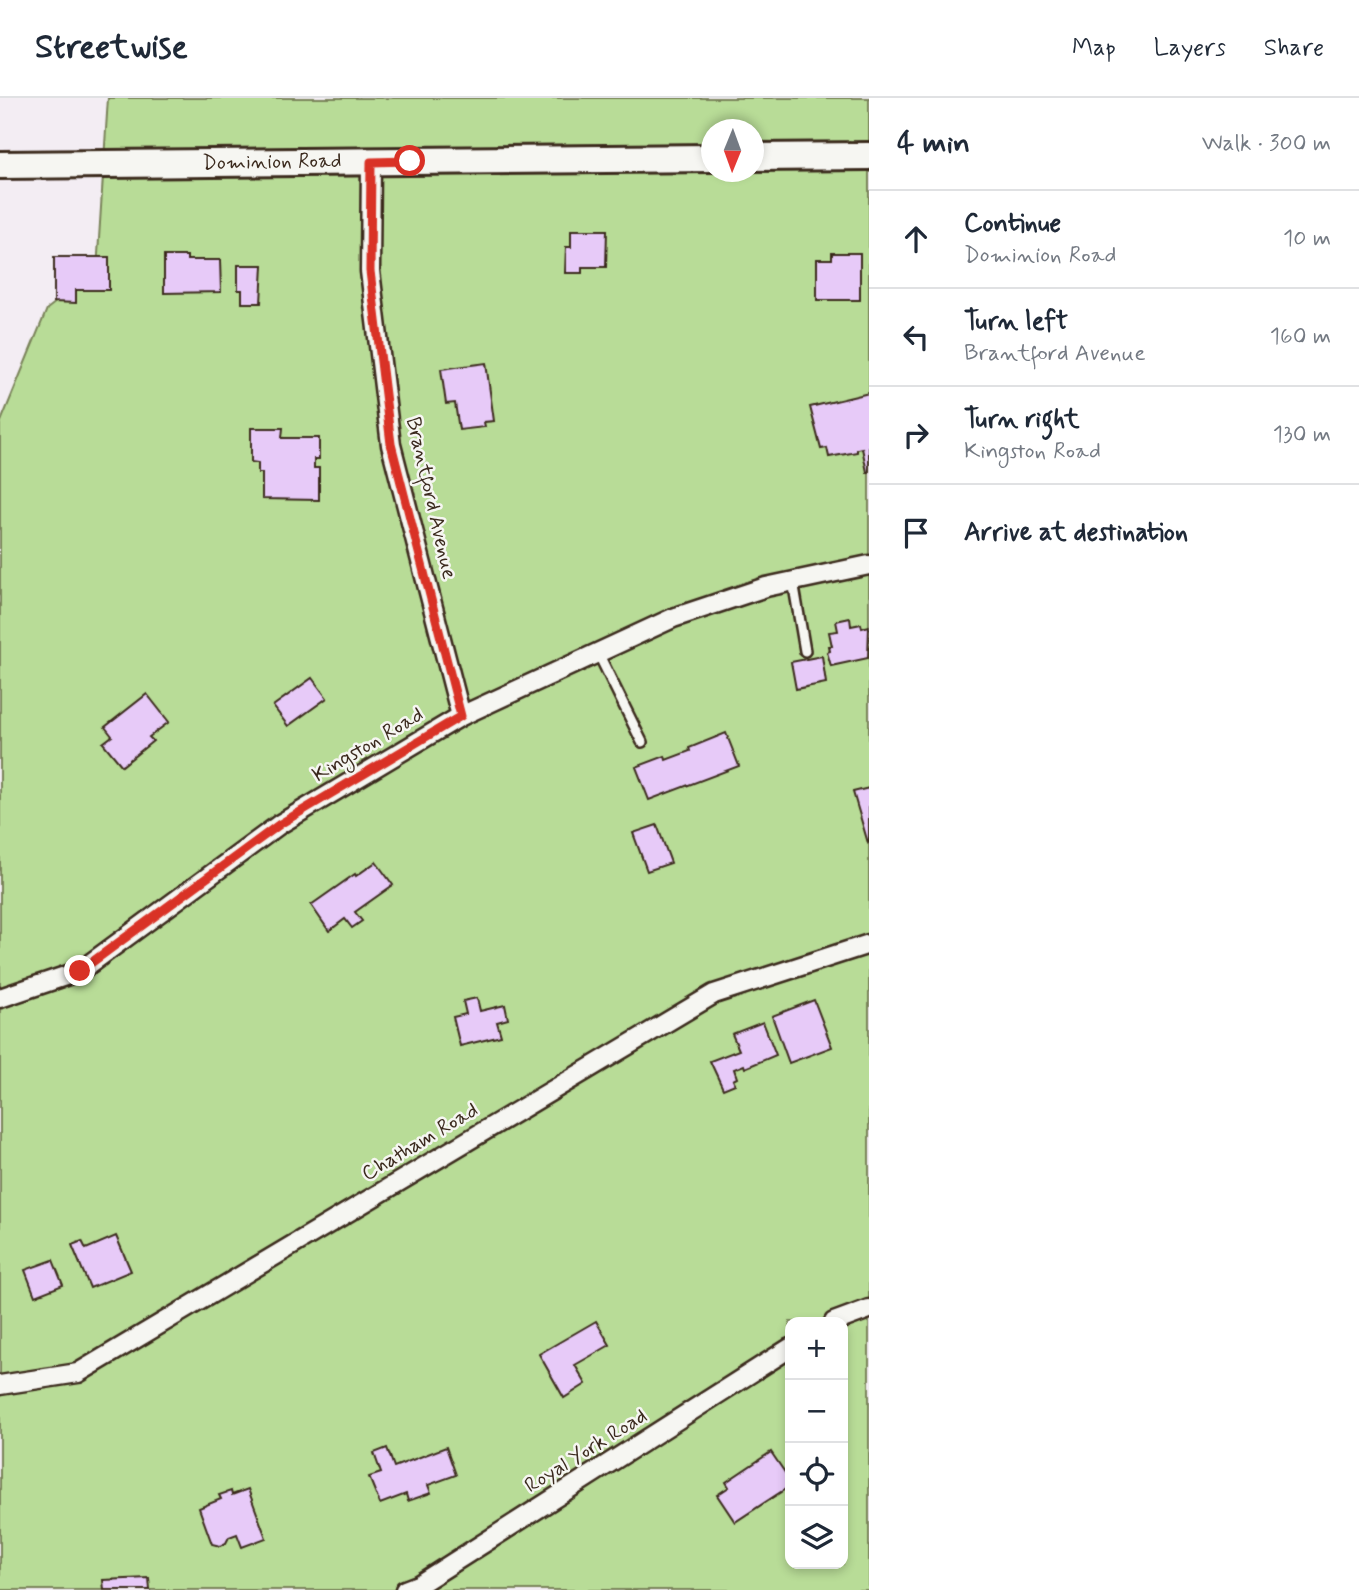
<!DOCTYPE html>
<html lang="en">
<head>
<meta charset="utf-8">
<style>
  body { margin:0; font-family:Mynerve,sans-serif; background:#f6f6f7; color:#1f2937 }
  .controls { position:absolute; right:21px; bottom:21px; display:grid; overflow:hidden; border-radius:14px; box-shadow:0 4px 10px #0003 }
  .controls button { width:63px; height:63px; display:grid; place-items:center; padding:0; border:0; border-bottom:2px solid #e0e1e3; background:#fff; color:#1f2937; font:35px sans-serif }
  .compass { position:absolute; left:701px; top:21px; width:63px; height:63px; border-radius:50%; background:#fff; box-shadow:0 4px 10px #0003; rotate:181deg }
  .stop { position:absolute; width:21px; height:21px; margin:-16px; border:5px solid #d93025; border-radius:50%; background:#fff }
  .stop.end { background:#d93025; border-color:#fff; box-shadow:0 2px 7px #0008 }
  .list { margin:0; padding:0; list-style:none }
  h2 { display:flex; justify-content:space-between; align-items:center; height:91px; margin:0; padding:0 28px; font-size:30px }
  h2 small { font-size:23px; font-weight:400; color:#747a83 }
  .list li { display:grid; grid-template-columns:46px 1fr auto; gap:21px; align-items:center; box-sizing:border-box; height:98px; padding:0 28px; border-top:2px solid #e0e1e3 }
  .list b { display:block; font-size:26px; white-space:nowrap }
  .list p { margin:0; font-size:23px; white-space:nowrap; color:#747a83 }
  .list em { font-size:23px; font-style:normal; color:#747a83 }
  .icon { flex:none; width:38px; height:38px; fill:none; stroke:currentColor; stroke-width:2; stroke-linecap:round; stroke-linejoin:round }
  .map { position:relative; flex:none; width:869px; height:1492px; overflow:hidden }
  header { display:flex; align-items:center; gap:42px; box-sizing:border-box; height:98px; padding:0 35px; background:#fff; border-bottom:2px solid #e0e1e3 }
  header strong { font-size:33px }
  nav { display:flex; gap:38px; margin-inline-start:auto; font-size:24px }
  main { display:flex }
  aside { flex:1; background:#fff }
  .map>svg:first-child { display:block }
  .green { fill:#b8dc97; stroke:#7a835a; stroke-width:2; fill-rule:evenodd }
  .building { fill:#e7caf8; stroke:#3b2a1e; stroke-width:2 }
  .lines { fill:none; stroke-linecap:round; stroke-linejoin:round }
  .lane-casing { stroke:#3b2a1e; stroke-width:14 }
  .street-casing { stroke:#3b2a1e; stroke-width:23 }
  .secondary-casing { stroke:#3b2a1e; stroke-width:32 }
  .lane { stroke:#f6f6f2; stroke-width:9 }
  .street { stroke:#f6f6f2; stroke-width:18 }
  .secondary { stroke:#f6f6f2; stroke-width:26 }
  .route { stroke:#d93025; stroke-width:9 }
  .labels { text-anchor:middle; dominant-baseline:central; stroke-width:5; stroke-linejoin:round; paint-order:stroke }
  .street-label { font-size:21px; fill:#3b2a1e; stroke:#f6f6f2 }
</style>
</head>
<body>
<header>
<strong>Streetwise</strong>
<nav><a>Map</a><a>Layers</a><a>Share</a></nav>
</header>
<main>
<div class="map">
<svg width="869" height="1492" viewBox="0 0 869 1492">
  <rect width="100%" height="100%" fill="#f3edf3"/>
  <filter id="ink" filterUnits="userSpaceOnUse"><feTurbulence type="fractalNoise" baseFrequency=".0143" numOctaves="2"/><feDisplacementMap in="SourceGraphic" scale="14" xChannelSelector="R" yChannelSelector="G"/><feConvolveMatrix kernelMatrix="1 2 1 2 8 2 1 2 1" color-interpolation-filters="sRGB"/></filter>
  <g filter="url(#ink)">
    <path class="green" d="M108 0H869V1492H0V326L47 211 97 172ZM712 32H754V74H712ZM790 1224H843V1466H790Z"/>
    <g class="building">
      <polygon points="571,132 607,132 606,169 582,169 582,175 565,175 566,149 571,149"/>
      <polygon points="832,155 860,155 860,202 817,202 817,161 832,161"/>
      <polygon points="164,158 187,158 187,162 220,162 221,194 164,195"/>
      <polygon points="54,159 109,159 109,192 76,192 76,205 54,204"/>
      <polygon points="238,167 263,167 261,205 242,205 242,192 238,192"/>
      <polygon points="486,265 494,323 484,324 485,329 459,332 455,305 446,306 441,271"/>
      <polygon points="869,295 869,374 867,374 862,350 857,351 857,354 829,359 827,350 821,351 810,309"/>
      <polygon points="251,330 283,330 282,340 319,340 319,361 314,361 314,370 319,370 319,402 262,401 262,375 258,375 258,365 251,364"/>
      <polygon points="850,520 851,528 861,526 862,530 869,528 868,560 831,568 827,554 830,553 829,548 832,548 829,534 838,533 836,523"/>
      <polygon points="822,558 826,585 796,591 791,564"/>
      <polygon points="312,580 327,600 288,628 273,608"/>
      <polygon points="147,596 169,624 149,639 153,643 122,668 103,645 112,638 105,629"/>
      <polygon points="726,635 739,668 649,702 636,669 665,658 666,662 690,653 689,650"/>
      <polygon points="869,690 869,744 868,745 853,694"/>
      <polygon points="657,727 671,765 647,773 633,735"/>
      <polygon points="376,764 393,787 355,814 362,823 352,830 345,821 329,833 311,807 355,776 356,778"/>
      <polygon points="477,900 480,913 505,907 508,921 497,924 501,938 460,948 453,919 466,916 463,903"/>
      <polygon points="814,902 832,949 789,965 772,918"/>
      <polygon points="763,924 776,957 745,970 744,967 734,971 737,980 733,982 735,986 723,991 710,963 739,952 732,936"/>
      <polygon points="116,1138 131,1173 90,1190 72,1147 82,1143 86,1151"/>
      <polygon points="53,1162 63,1187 35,1198 25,1172"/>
      <polygon points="596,1223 610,1247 575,1267 586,1286 564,1300 539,1256"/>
      <polygon points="446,1349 456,1377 428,1387 431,1395 408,1403 406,1396 380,1406 369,1379 381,1375 374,1355 387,1350 394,1369"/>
      <polygon points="771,1354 790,1382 790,1388 735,1424 717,1397 729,1389 726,1384"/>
      <polygon points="248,1391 266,1440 242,1449 237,1436 229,1439 226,1445 220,1448 212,1446 199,1410 221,1401 219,1397 231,1393 232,1397"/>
      <polygon points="149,1480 150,1492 104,1492 103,1482"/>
    </g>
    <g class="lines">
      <g class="lane-casing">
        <g id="lane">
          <polyline points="793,483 805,553"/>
          <polyline points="598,555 642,644"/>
        </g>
      </g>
      <g class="street-casing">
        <g id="street">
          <polyline points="371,64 370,173 391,347 461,618"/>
          <polyline points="0,900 80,873 280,726 461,618 673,520 766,489 869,467"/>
          <polyline points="834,1224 869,1211"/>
          <polyline points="0,1287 78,1275 714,896 869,846"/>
          <polyline points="405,1492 418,1487 790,1250"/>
        </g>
      </g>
      <g class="secondary-casing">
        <g id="secondary">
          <polyline points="754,59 869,58"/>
          <polyline points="0,67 712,60"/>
        </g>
      </g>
      <use href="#lane" class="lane"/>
      <use href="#street" class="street"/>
      <use href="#secondary" class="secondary"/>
    </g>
  </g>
  <g class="lines" filter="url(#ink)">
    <polyline class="route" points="80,873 280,726 461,618 391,346 370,173 371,64 410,63"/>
  </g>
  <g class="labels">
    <g class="street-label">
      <text transform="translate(272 64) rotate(-1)">Dominion Road</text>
      <text transform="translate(431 400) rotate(77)">Brantford Avenue</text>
      <text transform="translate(368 647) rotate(-31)">Kingston Road</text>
      <text transform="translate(420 1044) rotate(-31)">Chatham Road</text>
      <text transform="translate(586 1353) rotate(-32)">Royal York Road</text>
    </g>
  </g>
</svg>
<div class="controls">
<button>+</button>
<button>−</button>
<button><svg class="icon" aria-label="locate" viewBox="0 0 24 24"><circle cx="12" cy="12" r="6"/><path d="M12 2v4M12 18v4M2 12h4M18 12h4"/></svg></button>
<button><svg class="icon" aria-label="layers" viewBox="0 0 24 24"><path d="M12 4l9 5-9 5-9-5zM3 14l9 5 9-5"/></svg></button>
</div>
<svg class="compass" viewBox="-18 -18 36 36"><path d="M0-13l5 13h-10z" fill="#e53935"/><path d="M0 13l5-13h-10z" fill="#747a83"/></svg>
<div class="stop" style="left:410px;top:63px"></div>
<div class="stop end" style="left:80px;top:873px"></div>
</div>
<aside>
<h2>4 min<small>Walk · 300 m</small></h2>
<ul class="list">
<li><svg class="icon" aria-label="ahead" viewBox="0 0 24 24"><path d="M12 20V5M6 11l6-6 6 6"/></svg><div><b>Continue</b><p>Dominion Road</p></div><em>10 m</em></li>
<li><svg class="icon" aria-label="left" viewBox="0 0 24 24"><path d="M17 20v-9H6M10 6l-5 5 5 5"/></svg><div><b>Turn left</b><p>Brantford Avenue</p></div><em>160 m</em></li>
<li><svg class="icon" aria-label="right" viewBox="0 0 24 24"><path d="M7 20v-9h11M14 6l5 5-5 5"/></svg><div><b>Turn right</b><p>Kingston Road</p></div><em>130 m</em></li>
<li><svg class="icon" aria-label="arrive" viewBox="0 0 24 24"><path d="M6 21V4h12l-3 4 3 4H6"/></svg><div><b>Arrive at destination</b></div></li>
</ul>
</aside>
</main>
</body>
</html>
